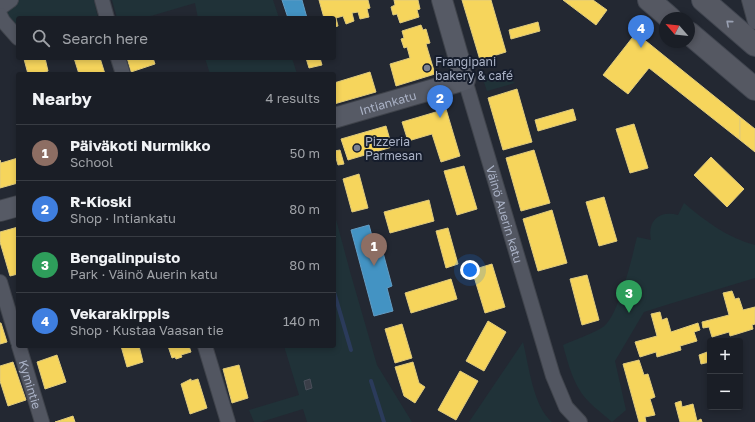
<!DOCTYPE html>
<html lang="en">
<head>
<meta charset="utf-8">
<style>
  body { margin:0; font-family:"Golos Text",sans-serif; background:#23272e; color:#f1f3f6 }
  .controls { position:absolute; right:12px; bottom:12px; display:grid; overflow:hidden; border-radius:4px; box-shadow:0 2px 6px #0003 }
  .controls button { width:36px; height:36px; display:grid; place-items:center; padding:0; border:0; border-bottom:1px solid #383c43; background:#1a1e26; color:#f1f3f6; font:20px sans-serif }
  .compass { position:absolute; left:659px; top:12px; width:36px; height:36px; border-radius:50%; background:#1a1e26; box-shadow:0 2px 6px #0003; rotate:298deg }
  .you { position:absolute; left:470px; top:270px; width:14px; height:14px; margin:-10px; border:3px solid #fff; border-radius:50%; background:#1a73e8; box-shadow:0 0 0 6px #1a73e833 }
  .badge { display:grid; place-items:center; width:26px; height:26px; border-radius:50%; background:#8c9099; color:#fff; font-size:13px; font-weight:700 }
  .pin { position:absolute; translate:-50% -33px; filter:drop-shadow(0 1px 2px #0008) }
  .pin::after { content:''; position:absolute; top:21px; width:14px; height:12px; background:inherit; clip-path:polygon(0 0,100% 0,50% 100%) }
  .list { margin:0; padding:0; list-style:none }
  h2 { display:flex; justify-content:space-between; align-items:center; height:52px; margin:0; padding:0 16px; font-size:17px }
  h2 small { font-size:13px; font-weight:400; color:#9fa2a7 }
  .list li { display:grid; grid-template-columns:26px 1fr auto; gap:12px; align-items:center; box-sizing:border-box; height:56px; padding:0 16px; border-top:1px solid #383c43 }
  .list b { display:block; font-size:15px; white-space:nowrap }
  .list p { margin:0; font-size:13px; white-space:nowrap; color:#9fa2a7 }
  .list em { font-size:13px; font-style:normal; color:#9fa2a7 }
  .icon { flex:none; width:22px; height:22px; fill:none; stroke:currentColor; stroke-width:2; stroke-linecap:round; stroke-linejoin:round }
  .map { position:relative; flex:none; width:755px; height:422px; overflow:hidden }
  .search { position:absolute; background:#1a1e26; box-shadow:0 2px 6px #0003; left:16px; top:16px; width:320px; height:44px; display:flex; align-items:center; gap:10px; box-sizing:border-box; padding:0 14px; border-radius:4px; color:#9fa2a7; font-size:15px }
  .panel { position:absolute; background:#1a1e26; box-shadow:0 2px 6px #0003; left:16px; top:72px; width:320px; height:276px; border-radius:4px }
  .map>svg:first-child { display:block }
  .green { fill:#203238 }
  .homes { fill:#f6d55c; stroke:#dfca7c }
  .schools { fill:#4393c3; stroke:#629cc4 }
  .lines { fill:none; stroke-linecap:round; stroke-linejoin:round }
  .stream { stroke:#2b3b5b; stroke-width:4 }
  .building { fill:#3a3e48; stroke:#4a4f5a }
  .street-casing { stroke:#3f434b; stroke-width:16 }
  .secondary-casing { stroke:#3f434b; stroke-width:22 }
  .primary-casing { stroke:#40454f; stroke-width:24 }
  .street { stroke:#525661; stroke-width:14 }
  .secondary { stroke:#565a65; stroke-width:20 }
  .primary { stroke:#555862; stroke-width:22 }
  .oneway { stroke:#99a0b2 }
  .poi-dot { fill:#7b8292; stroke:#161d2c; stroke-width:1.5 }
  .labels { text-anchor:middle; dominant-baseline:central; stroke-width:4; stroke-linejoin:round; paint-order:stroke }
  .poi-label { font-size:12px; fill:#aab2c6; stroke:#161d2c; text-anchor:start }
  .street-label { font-size:12px; fill:#aab2c6; stroke:#161d2c }
</style>
</head>
<body>
<div class="map">
<svg width="755" height="422" viewBox="0 0 755 422">
  <rect width="100%" height="100%" fill="#232832"/>
  <g class="green">
    <polygon points="19,0 94,0 98,18 18,18 18,31 3,11"/>
    <polygon points="112,0 273,0 279,18 198,18 195,3 144,18 117,18"/>
    <polygon points="205,58 292,58 297,74 210,74"/>
    <polygon points="497,75 505,76 515,83 487,91 483,79 484,77"/>
    <path d="M684 203C705 221 728 238 755 245V278L666 305 644 312 615 361 626 410 612 422C601 412 586 402 579 389 571 376 567 359 563 345 574 340 594 333 603 327 619 316 632 257 637 237L651 240C647 221 659 210 678 215Z"/>
    <polygon points="334,212 351,275 377,365 412,422 307,422 303,409 261,422 254,422 249,410 299,395 284,346 334,346"/>
    <path d="M523 342C529 366 533 406 552 422H469Z"/>
  </g>
  <g class="homes">
    <polygon points="319,0 368,0 370,8 367,9 369,17 360,19 358,12 352,13 354,21 346,24 343,16 336,18 338,26 334,27 334,18 324,18"/>
    <polygon points="394,0 418,0 420,9 417,10 419,17 400,23 397,14 393,15 391,7 395,5"/>
    <polygon points="462,0 491,0 506,52 480,60"/>
    <polygon points="563,0 593,0 607,10 596,25"/>
    <polygon points="538,22 540,31 511,39 509,30"/>
    <polygon points="421,25 423,30 426,29 430,43 426,44 435,74 396,86 390,64 410,58 407,47 404,48 401,39 404,38 402,31"/>
    <polygon points="636,33 740,117 740,140 649,68 628,94 603,75"/>
    <polygon points="28,58 45,58 48,71 40,74 28,74 24,59"/>
    <polygon points="74,58 100,58 105,74 79,74"/>
    <polygon points="127,58 153,58 155,64 131,72"/>
    <polygon points="306,58 320,58 322,65 309,68"/>
    <polygon points="370,72 376,92 334,104 334,83"/>
    <polygon points="517,89 532,142 503,150 488,98"/>
    <polygon points="446,109 460,156 441,162 432,134 408,141 402,122"/>
    <polygon points="573,109 576,120 538,131 535,120"/>
    <polygon points="740,117 755,129 755,152 740,140"/>
    <polygon points="634,124 648,168 630,173 616,129"/>
    <polygon points="386,126 392,147 348,160 341,139"/>
    <polygon points="340,150 344,164 338,165 334,151"/>
    <polygon points="534,150 550,203 521,211 506,158"/>
    <polygon points="711,157 744,189 727,207 694,175"/>
    <polygon points="18,158 18,183 0,188 0,160 1,163"/>
    <polygon points="464,166 477,209 457,215 444,171"/>
    <polygon points="359,174 368,208 352,212 343,179"/>
    <polygon points="604,197 617,241 599,246 586,202"/>
    <polygon points="429,200 434,221 390,233 384,212"/>
    <polygon points="552,210 567,263 538,271 523,219"/>
    <polygon points="18,227 18,274 10,276 0,242 0,232"/>
    <polygon points="448,228 458,264 446,268 436,231"/>
    <polygon points="492,264 505,307 485,313 472,270"/>
    <polygon points="587,275 599,320 582,325 570,279"/>
    <polygon points="451,279 457,299 411,313 405,293"/>
    <polygon points="732,291 735,299 739,298 743,310 755,307 755,324 752,325 753,329 737,334 730,336 729,332 712,337 709,327 703,328 702,322 729,315 723,293"/>
    <polygon points="660,312 662,320 667,318 671,332 698,323 700,330 694,332 697,341 680,346 681,350 657,357 656,352 640,357 635,342 657,336 651,314"/>
    <polygon points="488,321 506,332 484,371 466,361"/>
    <polygon points="0,323 1,323 7,342 0,344"/>
    <polygon points="402,324 412,358 395,363 385,329"/>
    <polygon points="121,346 139,346 143,362 127,367"/>
    <polygon points="168,346 189,346 191,352 181,355 182,357 176,359 175,357 172,358"/>
    <polygon points="710,351 710,362 701,364 699,355"/>
    <polygon points="57,355 66,382 45,389 37,362"/>
    <polygon points="639,360 644,375 648,374 655,397 650,399 655,415 645,417 646,422 639,422 623,364"/>
    <polygon points="13,362 26,400 8,406 0,381 0,366"/>
    <polygon points="413,362 419,383 425,387 415,403 404,396 395,367"/>
    <polygon points="239,365 248,398 232,403 223,369"/>
    <polygon points="460,371 478,381 456,420 438,410"/>
    <polygon points="191,379 191,381 198,379 207,408 190,414 181,384"/>
    <polygon points="681,401 682,407 693,404 697,421 701,419 702,422 680,422 675,403"/>
    <polygon points="73,416 75,422 55,422"/>
  </g>
  <g class="schools">
    <polygon points="282,0 302,0 307,18 288,18"/>
    <polygon points="369,225 375,247 381,245 392,286 387,288 393,311 374,316 351,230"/>
  </g>
  <g class="lines">
    <g class="stream">
      <polyline points="334,292 351,350"/>
      <polyline points="371,381 384,422"/>
    </g>
  </g>
  <polygon class="building" points="310,379 312,388 306,390 304,381"/>
  <g class="lines">
    <g class="street-casing">
      <g id="street">
        <polyline points="102,0 107,18"/>
        <polyline points="749,0 755,22"/>
        <polyline points="0,8 11,0"/>
        <polyline points="0,15 3,21 18,38"/>
        <polyline points="118,58 123,74"/>
        <path id="s1" d="M465 80 553 376 566 407 580 422"/>
        <polyline points="0,282 18,342"/>
        <path id="s2" d="M19 346 42 422"/>
        <polyline points="205,346 228,422"/>
      </g>
    </g>
    <g class="secondary-casing">
      <g id="secondary">
        <path id="s3" d="M334 118 465 80 442 0"/>
        <polyline points="0,211 18,206"/>
      </g>
    </g>
    <g class="primary-casing">
      <g id="primary">
        <polyline points="649,0 670,18"/>
        <polyline points="703,0 755,45"/>
        <polyline points="689,33 755,89"/>
      </g>
    </g>
    <use href="#street" class="street"/>
    <use href="#secondary" class="secondary"/>
    <use href="#primary" class="primary"/>
  </g>
  <defs><path id="oneway-chevron" d="M-2-3.5L2.5 0L-2 3.5" fill="none" stroke-width="1.6" stroke-linecap="round" stroke-linejoin="round"/></defs>
  <use class="oneway" href="#oneway-chevron" transform="translate(729 23) rotate(-139)"/>
  <g class="poi-dot">
    <circle cx="427" cy="68" r="4"/>
    <circle cx="357" cy="148" r="4"/>
  </g>
  <g class="labels">
    <g class="poi-label">
      <text x="435" y="61">Frangipani<tspan x="435" dy="14">bakery &amp; café</tspan></text>
      <text x="365" y="141">Pizzeria<tspan x="365" dy="14">Parmesan</tspan></text>
    </g>
    <g class="street-label">
      <text stroke="none"><textPath href="#s3" startOffset="56">Intiankatu</textPath></text>
      <text stroke="none"><textPath href="#s1" startOffset="140">Väinö Auerin katu</textPath></text>
      <text stroke="none"><textPath href="#s2" startOffset="40">Kymintie</textPath></text>
    </g>
  </g>
</svg>
<div class="controls">
<button>+</button>
<button>−</button>
</div>
<svg class="compass" viewBox="-18 -18 36 36"><path d="M0-13l5 13h-10z" fill="#e53935"/><path d="M0 13l5-13h-10z" fill="#9fa2a7"/></svg>
<div class="you"></div>
<div class="pin badge" style="left:374px;top:266px;background:#8d6e63">1</div>
<div class="pin badge" style="left:440px;top:118px;background:#3f7fe0">2</div>
<div class="pin badge" style="left:629px;top:313px;background:#2e9e5b">3</div>
<div class="pin badge" style="left:641px;top:48px;background:#3f7fe0">4</div>
<div class="search"><svg class="icon" aria-label="search" viewBox="0 0 24 24"><circle cx="10" cy="10" r="6"/><path d="M15 15l6 6"/></svg>Search here</div>
<section class="panel">
<h2>Nearby<small>4 results</small></h2>
<ul class="list">
<li><span class="badge" style="background:#8d6e63">1</span><div><b>Päiväkoti Nurmikko</b><p>School</p></div><em>50 m</em></li>
<li><span class="badge" style="background:#3f7fe0">2</span><div><b>R-Kioski</b><p>Shop · Intiankatu</p></div><em>80 m</em></li>
<li><span class="badge" style="background:#2e9e5b">3</span><div><b>Bengalinpuisto</b><p>Park · Väinö Auerin katu</p></div><em>80 m</em></li>
<li><span class="badge" style="background:#3f7fe0">4</span><div><b>Vekarakirppis</b><p>Shop · Kustaa Vaasan tie</p></div><em>140 m</em></li>
</ul>
</section>
</div>
</body>
</html>
